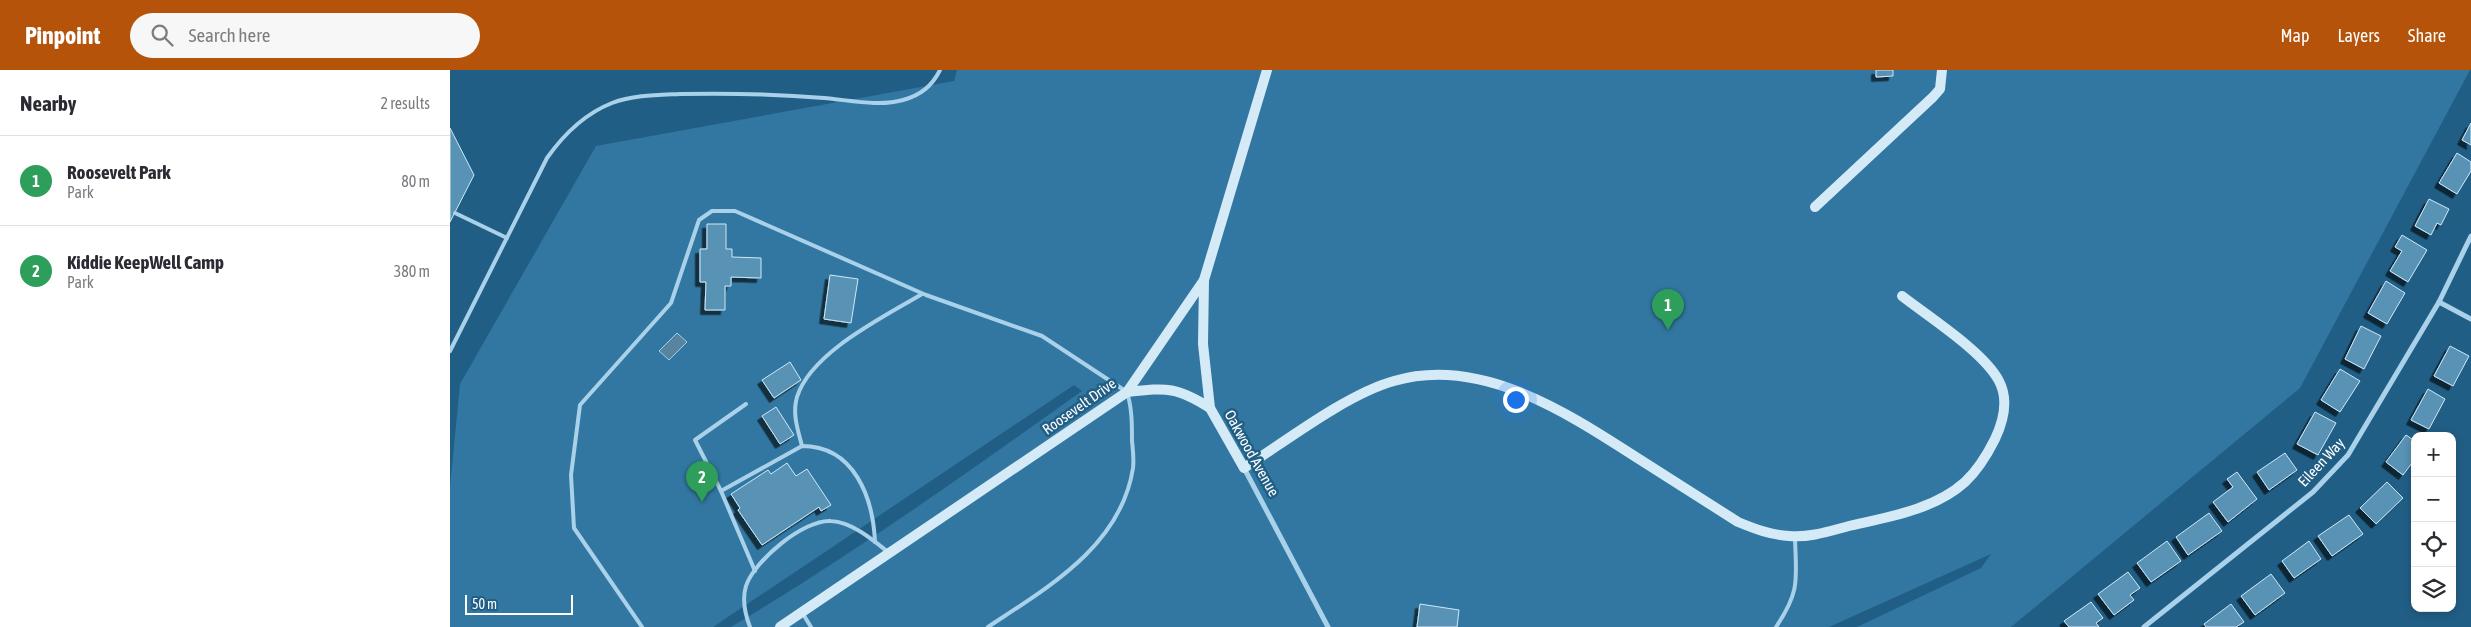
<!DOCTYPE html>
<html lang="en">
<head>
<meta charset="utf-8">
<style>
  body { margin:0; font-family:"Asap Condensed",sans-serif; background:#f7f7f7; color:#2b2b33 }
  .controls { position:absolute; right:15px; bottom:15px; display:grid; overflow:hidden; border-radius:10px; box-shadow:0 2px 8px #0003 }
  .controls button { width:45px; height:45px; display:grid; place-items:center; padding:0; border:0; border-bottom:1px solid #e1e1e2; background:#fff; color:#2b2b33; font:25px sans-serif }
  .scale { position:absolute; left:15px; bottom:12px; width:108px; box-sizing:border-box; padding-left:5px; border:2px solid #fff; border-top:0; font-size:14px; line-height:18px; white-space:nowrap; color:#fff; -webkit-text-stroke:4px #215e85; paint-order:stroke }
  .you { position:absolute; left:1065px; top:329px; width:18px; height:18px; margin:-12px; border:4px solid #fff; border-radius:50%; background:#1a73e8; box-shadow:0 0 0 8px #1a73e833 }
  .badge { display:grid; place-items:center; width:32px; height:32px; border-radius:50%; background:#b45309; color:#fff; font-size:16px; font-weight:700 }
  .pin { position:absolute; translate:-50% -41px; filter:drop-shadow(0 1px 2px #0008) }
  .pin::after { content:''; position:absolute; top:26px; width:18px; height:15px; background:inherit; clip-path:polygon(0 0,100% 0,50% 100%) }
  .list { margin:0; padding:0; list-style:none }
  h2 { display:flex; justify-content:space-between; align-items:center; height:65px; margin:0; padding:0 20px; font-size:21px }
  h2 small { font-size:16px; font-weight:400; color:#7c7c81 }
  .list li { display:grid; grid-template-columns:32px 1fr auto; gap:15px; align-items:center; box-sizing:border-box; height:90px; padding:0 20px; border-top:1px solid #e1e1e2 }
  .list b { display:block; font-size:19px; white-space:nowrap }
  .list p { margin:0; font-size:16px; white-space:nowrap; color:#7c7c81 }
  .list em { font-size:16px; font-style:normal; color:#7c7c81 }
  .icon { flex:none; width:28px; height:28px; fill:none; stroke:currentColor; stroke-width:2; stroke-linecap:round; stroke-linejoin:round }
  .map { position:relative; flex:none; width:2021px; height:557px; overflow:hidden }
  header { display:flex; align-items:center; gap:30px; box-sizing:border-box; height:70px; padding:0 25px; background:#b45309; color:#fff }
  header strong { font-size:24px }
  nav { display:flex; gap:28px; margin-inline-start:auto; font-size:18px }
  .search { width:350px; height:45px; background:#f7f7f7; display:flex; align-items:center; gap:12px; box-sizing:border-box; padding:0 18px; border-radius:28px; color:#7c7c81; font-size:19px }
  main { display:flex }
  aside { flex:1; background:#fff }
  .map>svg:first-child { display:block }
  .green { fill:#3277a1 }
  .water { fill:#58849f; stroke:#9dcfea }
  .building { fill:#5992b5; stroke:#cee8f7; filter:url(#shadow) }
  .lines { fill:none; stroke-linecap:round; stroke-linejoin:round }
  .lane { stroke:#a9d1e9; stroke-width:4 }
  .street { stroke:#a9d1e9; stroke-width:5 }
  .secondary { stroke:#d4eaf7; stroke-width:10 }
  .labels { text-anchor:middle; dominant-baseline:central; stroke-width:5; stroke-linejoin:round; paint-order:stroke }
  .street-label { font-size:15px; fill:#fff; stroke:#215e85 }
</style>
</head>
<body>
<header>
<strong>Pinpoint</strong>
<div class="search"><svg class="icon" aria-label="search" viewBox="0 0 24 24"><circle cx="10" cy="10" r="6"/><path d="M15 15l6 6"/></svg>Search here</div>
<nav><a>Map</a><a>Layers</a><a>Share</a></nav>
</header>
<main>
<aside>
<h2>Nearby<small>2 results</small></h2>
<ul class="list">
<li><span class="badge" style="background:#2e9e5b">1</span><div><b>Roosevelt Park</b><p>Park</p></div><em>80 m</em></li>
<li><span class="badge" style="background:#2e9e5b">2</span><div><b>Kiddie KeepWell Camp</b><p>Park</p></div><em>380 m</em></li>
</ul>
</aside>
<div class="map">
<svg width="2021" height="557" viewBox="0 0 2021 557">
  <defs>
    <filter id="shadow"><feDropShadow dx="-4.5" dy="4.5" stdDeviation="0" flood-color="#0009"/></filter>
  </defs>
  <rect width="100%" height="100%" fill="#215e85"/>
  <path class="green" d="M507 0H2020L1850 318 1561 557H1407L1531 498 1541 484 1379 557H281C402 485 517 403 632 321L624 315 263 557H0V417L10 314 146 76 504 11Z"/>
  <polygon class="water" points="227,263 237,272 219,290 209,281"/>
  <g class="building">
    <polygon points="1426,0 1443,0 1443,6 1426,7"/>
    <polygon points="2021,53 2021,75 2012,70"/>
    <polygon points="0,58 24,105 0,152"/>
    <polygon points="2007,83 2021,92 2021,101 2007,124 1989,113"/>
    <polygon points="1979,129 1999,139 1991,155 1987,153 1981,165 1965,156"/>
    <polygon points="257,154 276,154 276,179 282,179 282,187 311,188 311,208 281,207 281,216 275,216 275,240 255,240 256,212 250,212 250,179 257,179"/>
    <polygon points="1952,165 1977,180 1958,212 1940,201 1952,181 1945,177"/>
    <polygon points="380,205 408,209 401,253 374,249"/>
    <polygon points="1936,211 1955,223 1937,254 1918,243"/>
    <polygon points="1911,256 1931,266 1914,299 1895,289"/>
    <polygon points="2000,276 2019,286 2003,316 1984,306"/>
    <polygon points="340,292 351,310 324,328 312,310"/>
    <polygon points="1890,299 1910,311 1890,342 1871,330"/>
    <polygon points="1978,319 1995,329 1979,359 1961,350"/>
    <polygon points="326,337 344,365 330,374 312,346"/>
    <polygon points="1865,342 1886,353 1868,385 1847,374"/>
    <polygon points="1956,365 1965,371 1965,389 1953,405 1936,392"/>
    <polygon points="1835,383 1847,400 1819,420 1807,402"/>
    <polygon points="337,393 346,406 357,399 381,435 371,441 369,437 312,475 288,440 290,438 281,424 318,400 321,404"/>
    <polygon points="1787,402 1807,429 1778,452 1763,432 1783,417 1777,409"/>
    <polygon points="1937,412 1953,428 1926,454 1910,438"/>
    <polygon points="1759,443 1772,461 1738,485 1726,467"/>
    <polygon points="1899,445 1913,464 1882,486 1868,466"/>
    <polygon points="1717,471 1731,491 1701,512 1687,493"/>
    <polygon points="1859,471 1871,489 1844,508 1832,491"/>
    <polygon points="1678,502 1690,518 1680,525 1684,530 1664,545 1648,524"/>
    <polygon points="1821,504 1835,523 1805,545 1791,526"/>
    <polygon points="1641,532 1653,548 1646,553 1649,557 1619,557 1614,551"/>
    <polygon points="970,534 1009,540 1007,557 967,557"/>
    <polygon points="1781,534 1794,552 1786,557 1756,557 1754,554"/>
  </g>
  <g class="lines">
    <g class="lane">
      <polyline points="5,143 57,168"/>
      <path d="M0 281 97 88C114 64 134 44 162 33 183 25 208 25 230 24 278 23 326 24 374 28 399 30 429 37 453 30 471 25 482 16 490 0"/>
      <path d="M352 376C348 360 342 344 347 327 361 282 434 247 472 224"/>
      <polyline points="271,421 245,370 296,334"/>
      <path d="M305 501 271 421 352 376C404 376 423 427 425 472"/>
      <polyline points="353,544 361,557"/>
      <path d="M192 557 124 458 121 405 130 335 221 233 249 150 262 141H285L476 225 592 266 677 322C682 338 682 354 682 371 683 380 684 390 683 398 671 476 598 517 538 557"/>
      <path d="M300 557C295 544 292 529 296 516 304 491 354 449 381 451 402 452 423 470 438 482"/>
      <path d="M1326 557C1351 520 1346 509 1345 467"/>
    </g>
    <g class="street">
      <polyline points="1989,232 2021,249"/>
      <polyline points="794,398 878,557"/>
      <polyline points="1694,557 1863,422 1898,385 1989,232 2021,166"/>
    </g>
    <g class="secondary">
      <polyline points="1365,137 1483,27 1490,19 1492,0"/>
      <path d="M754 210 753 274 760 338 794 398C836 371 897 324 944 311 1031 285 1119 344 1189 389 1222 410 1255 431 1288 452 1305 459 1321 465 1339 466 1359 468 1380 461 1399 456 1438 447 1484 440 1515 412 1528 400 1537 385 1545 369 1554 350 1559 330 1549 311 1534 282 1479 247 1452 226"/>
      <path d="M677 322C716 318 726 316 760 338"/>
      <polyline points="330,557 677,322 754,210 817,0"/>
    </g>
  </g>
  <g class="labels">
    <g class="street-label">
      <text transform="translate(629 336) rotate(-35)">Roosevelt Drive</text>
      <text transform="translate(802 383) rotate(61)">Oakwood Avenue</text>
      <text transform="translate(1871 392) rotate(-47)">Eileen Way</text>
    </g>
  </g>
</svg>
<div class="controls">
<button>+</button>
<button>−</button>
<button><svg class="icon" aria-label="locate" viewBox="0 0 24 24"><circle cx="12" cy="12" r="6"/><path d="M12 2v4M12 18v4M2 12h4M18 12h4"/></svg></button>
<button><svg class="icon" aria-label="layers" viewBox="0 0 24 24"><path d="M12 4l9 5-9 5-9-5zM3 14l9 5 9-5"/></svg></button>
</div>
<div class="scale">50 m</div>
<div class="you"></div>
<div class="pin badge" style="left:1218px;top:260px;background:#2e9e5b">1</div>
<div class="pin badge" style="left:252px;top:432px;background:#2e9e5b">2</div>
</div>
</main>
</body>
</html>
